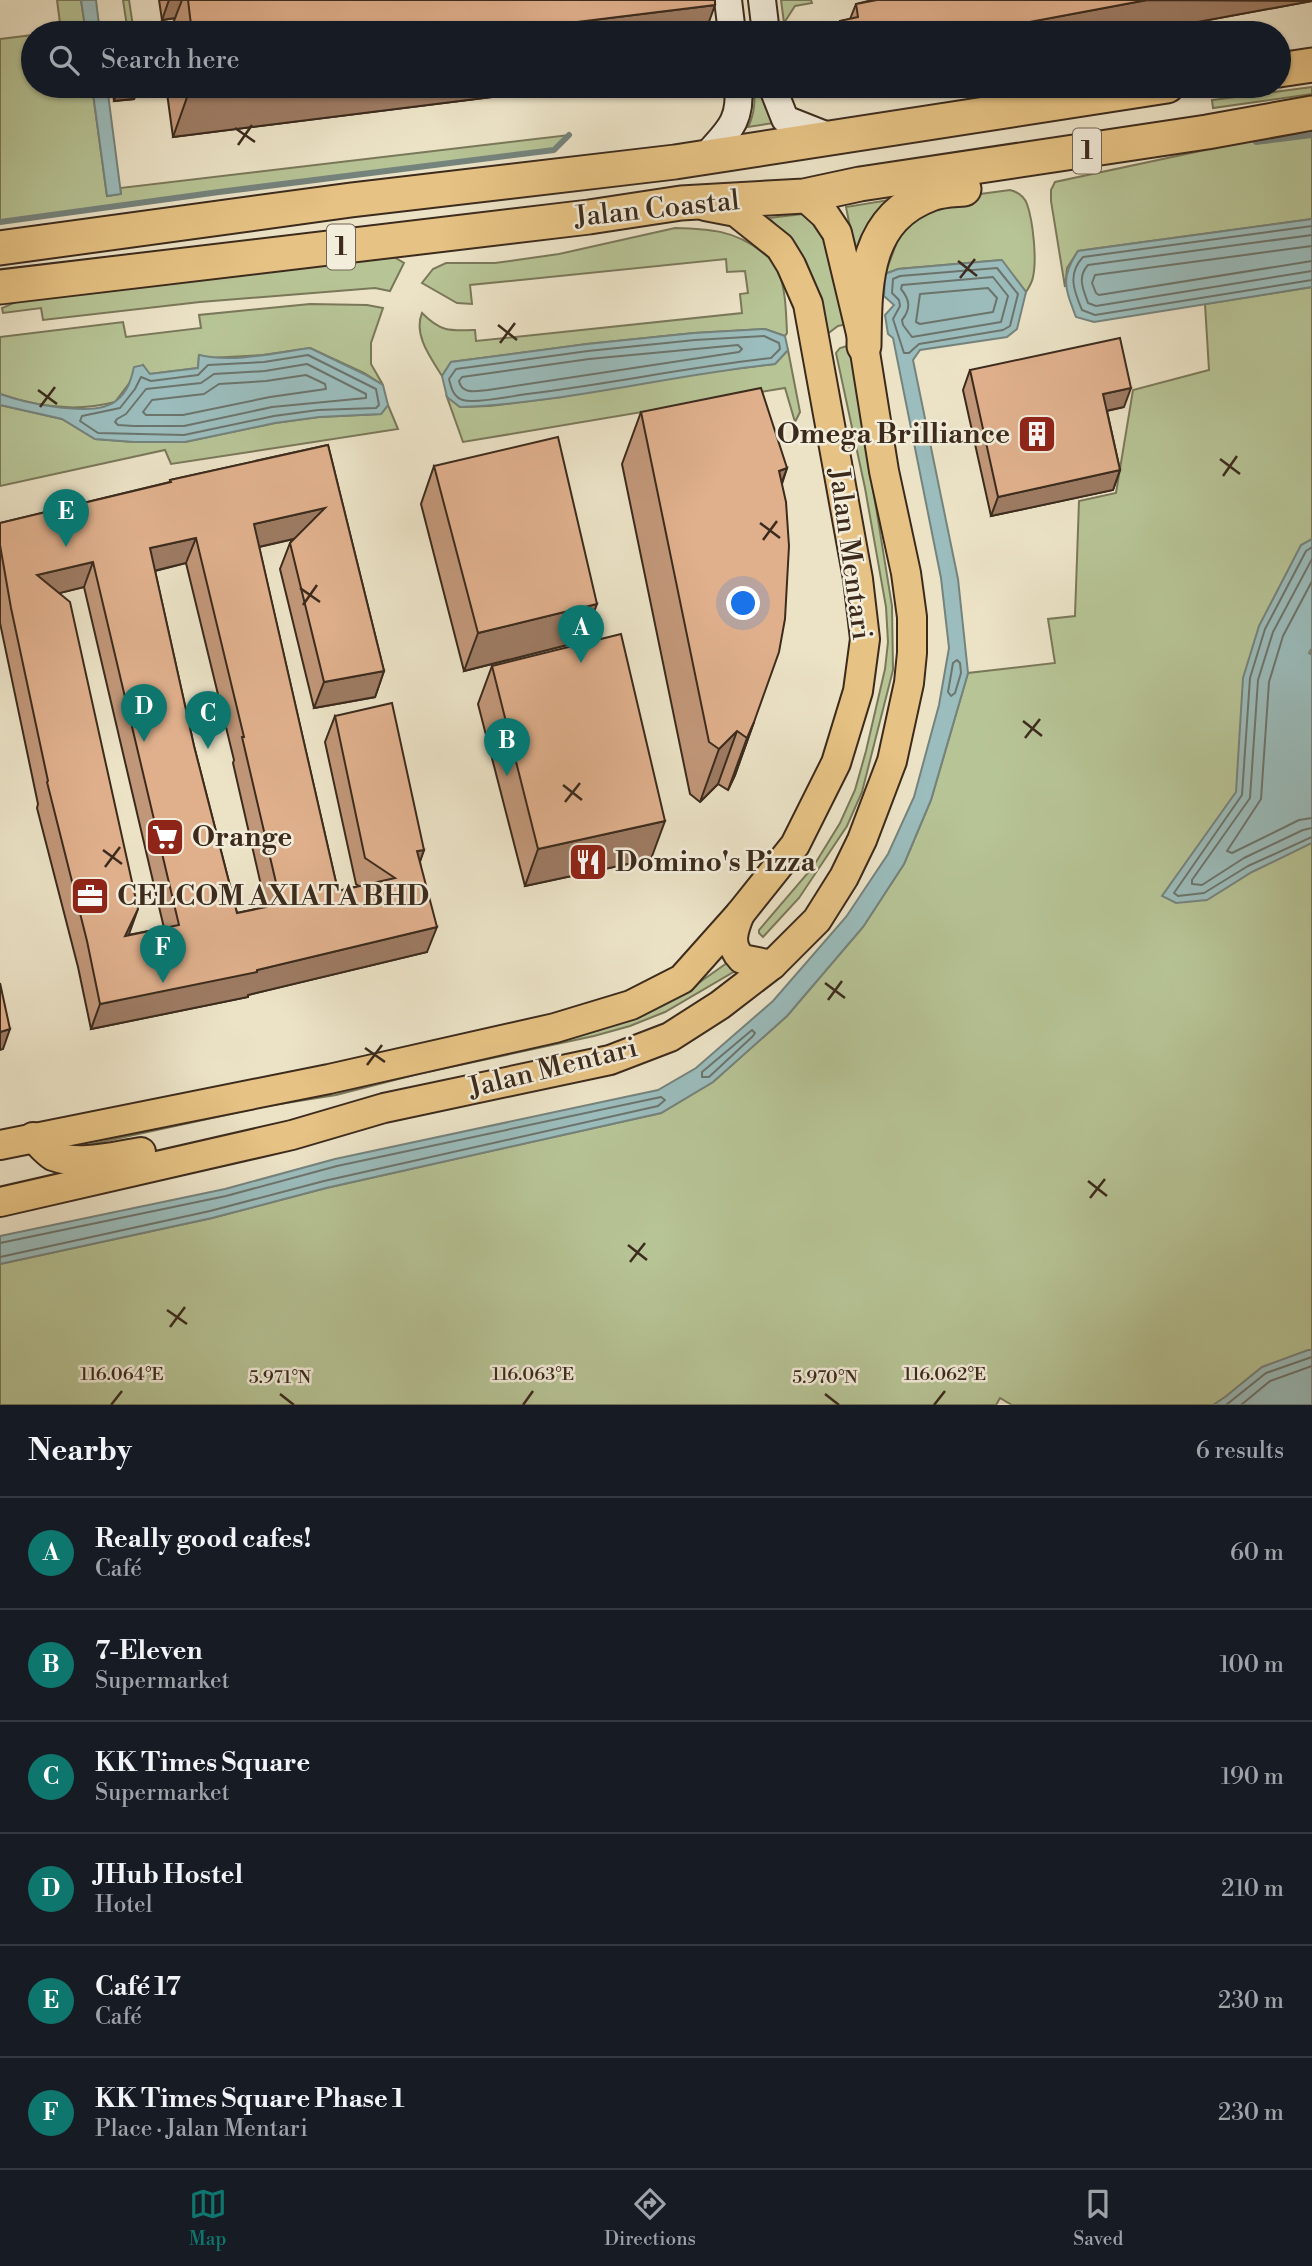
<!DOCTYPE html>
<html lang="en">
<head>
<meta charset="utf-8">
<style>
  body { margin:0; font-family:"Libre Bodoni",serif; background:#20242c; color:#f1f3f6 }
  .you { position:absolute; left:744px; top:604px; width:24px; height:24px; margin:-18px; border:5px solid #fff; border-radius:50%; background:#1a73e8; box-shadow:0 0 0 10px #1a73e833 }
  .badge { display:grid; place-items:center; width:46px; height:46px; border-radius:50%; background:#0f766e; color:#fff; font-size:23px; font-weight:700 }
  .pin { position:absolute; translate:-50% -58px; filter:drop-shadow(0 2px 4px #0008) }
  .pin::after { content:''; position:absolute; top:37px; width:24px; height:21px; background:inherit; clip-path:polygon(0 0,100% 0,50% 100%) }
  .list { margin:0; padding:0; list-style:none }
  h2 { display:flex; justify-content:space-between; align-items:center; height:91px; margin:0; padding:0 28px; font-size:30px }
  h2 small { font-size:23px; font-weight:400; color:#9ea1a6 }
  .list li { display:grid; grid-template-columns:46px 1fr auto; gap:21px; align-items:center; box-sizing:border-box; height:112px; padding:0 28px; border-top:2px solid #363941 }
  .list b { display:block; font-size:26px; white-space:nowrap }
  .list p { margin:0; font-size:23px; white-space:nowrap; color:#9ea1a6 }
  .list em { font-size:23px; font-style:normal; color:#9ea1a6 }
  .icon { flex:none; width:38px; height:38px; fill:none; stroke:currentColor; stroke-width:2; stroke-linecap:round; stroke-linejoin:round }
  .map { position:relative; flex:none; width:1312px; height:1405px; overflow:hidden }
  .search { position:absolute; background:#171b24; box-shadow:0 2px 5px #0004; left:21px; right:21px; top:21px; height:77px; display:flex; align-items:center; gap:18px; box-sizing:border-box; padding:0 24px; border-radius:38px; color:#9ea1a6; font-size:26px }
  .sheet { height:763px; background:#171b24 }
  nav { display:flex; justify-content:space-around; align-items:center; box-sizing:border-box; height:98px; border-top:2px solid #363941; background:#171b24; font-size:19px; color:#9ea1a6 }
  nav a { display:grid; justify-items:center; gap:4px }
  nav .on { color:#0f766e }
  .map>svg:first-child { display:block }
  .green { fill:#b7c496; stroke:#7a785a; stroke-width:2 }
  .water { fill:#9bbdbd; stroke:#75837d; stroke-width:2 }
  .lines { fill:none; stroke-linecap:round; stroke-linejoin:round }
  .shore { stroke:#6c746d; stroke-width:2 }
  .stream { stroke:#75837d; stroke-width:6 }
  .secondary-casing { stroke:#3c2b1d; stroke-width:30 }
  .primary-casing { stroke:#3c2b1d; stroke-width:32 }
  .highway-casing { stroke:#3c2b1d; stroke-width:37 }
  .secondary { stroke:#f3eddb; stroke-width:26 }
  .primary { stroke:#e6c284; stroke-width:28 }
  .highway { stroke:#e6c284; stroke-width:33 }
  .wall { fill:#c19779; stroke:#3c2b1d; stroke-width:2; fill-rule:evenodd }
  .shaded-wall { fill:#9d7b63; stroke:#3c2b1d; stroke-width:2 }
  .building { fill:#e0b08d; stroke:#3c2b1d; stroke-width:2; fill-rule:evenodd }
  .ticks { fill:none; stroke:#3c2b1d; stroke-width:2.5 }
  .labels { text-anchor:middle; dominant-baseline:central; stroke-width:5; stroke-linejoin:round; paint-order:stroke }
  .shield { fill:#f3eddb; stroke:#736556; stroke-width:2 }
  .shield-label { font-size:26px; font-weight:bold; fill:#3c2b1d }
  .street-label { font-size:28px; fill:#3c2b1d; stroke:#f3eddb }
  .poi-label { font-size:28px; font-weight:bold; fill:#3c2b1d; stroke:#f3eddb; text-anchor:start }
  .ticks-label { font-size:18px; text-anchor:middle; fill:#3c2b1d; stroke:#f3eddb; stroke-width:5; stroke-linejoin:round; paint-order:stroke }
</style>
</head>
<body>
<div class="map">
<svg width="1312" height="1405" viewBox="0 0 1312 1405">
  <rect width="100%" height="100%" fill="#ece3c7"/>
  <filter id="stains"><feTurbulence type="fractalNoise" baseFrequency=".00286" numOctaves="4"/><feColorMatrix values="0 0 0 0 .2 0 0 0 0 .09 0 0 0 0 .02 0 0 0 .5 -.17"/></filter>
  <radialGradient id="worn" r=".72"><stop offset=".6" stop-color="#630" stop-opacity="0"/><stop offset="1" stop-color="#630" stop-opacity=".3"/></radialGradient>
  <g class="green">
    <polygon points="57,0 81,0 86,33 45,33 61,31"/>
    <polygon points="123,0 129,0 134,33 128,33"/>
    <polygon points="781,0 811,0 812,3 795,6 784,23"/>
    <polygon points="33,35 33,86 92,86 107,196 121,194 120,188 569,135 554,150 219,192 0,222 0,39"/>
    <path d="M754 86H766L787 121 748 127C755 113 755 101 754 86Z"/>
    <polygon points="807,86 852,86 853,87 820,92"/>
    <polygon points="1312,87 1312,94 1213,108 1212,100"/>
    <polygon points="1312,128 1312,219 1078,251 1067,268 1065,287 1051,201 1051,190 1055,182 1205,150 1244,138"/>
    <path d="M1010 190C1018 192 1024 196 1027 204 1033 221 1037 259 1033 277 1032 283 1029 287 1026 292L1001 260 898 269 885 274 900 234 935 200Z"/>
    <polygon points="901,198 860,277 846,207"/>
    <polygon points="820,212 847,324 838,326 826,335 783,233 769,218"/>
    <path d="M675 228C709 229 735 230 762 252 769 257 776 265 779 273 786 292 786 313 787 333L785 336 765 329 694 333 587 344 451 362 442 376C431 358 413 335 422 313 441 332 449 331 475 330L476 341 742 313 740 294 748 293 745 271 727 272 726 259 470 285 472 304 457 303 422 283 433 269 446 263H495L559 254Z"/>
    <polygon points="394,257 404,263 390,291 375,288 200,302 43,320 41,308 3,313 2,308 41,291 193,274"/>
    <polygon points="1312,287 1312,1405 1012,1405 1000,1398 996,1405 0,1405 0,1264 212,1218 326,1188 661,1113 713,1082 787,1016 863,927 904,864 931,800 968,673 1055,663 1048,619 1075,616 1079,501 1116,493 1133,390 1209,370 1205,304"/>
    <path d="M310 304 367 305 383 308 371 343V364L383 385 364 373 310 348 263 355 209 358 199 355 198 368 149 374 143 365 115 402C77 412 37 407 0 394V337L123 322 126 337 201 328 199 315Z"/>
    <polygon points="847,346 850,347 892,606 893,670 862,792 847,826 799,898 763,937 759,933 759,930 813,867 840,823 855,790 866,751 885,669 888,642 886,607 865,488 836,353 840,348"/>
    <polygon points="788,350 800,412 795,422 785,388 463,442 447,397 460,407 490,406 561,397 678,376 775,364"/>
    <polygon points="0,405 62,419 95,439 134,442 185,442 275,423 319,417 381,414 388,405 398,429 171,464 165,450 0,486"/>
    <polygon points="727,963 736,968 735,971 665,1012 630,1026 594,1036 418,1074 336,1095 267,1106 88,1145 83,1142 661,1005 700,982"/>
  </g>
  <g class="water">
    <polygon points="81,0 96,0 100,33 86,33"/>
    <polygon points="92,86 107,86 121,194 107,196"/>
    <path d="M1312 219V287L1094 322 1076 317C1065 288 1060 278 1078 251Z"/>
    <polygon points="1002,260 1026,292 1017,329 1007,337 920,350 913,360 958,579 968,673 931,800 904,864 863,927 787,1016 713,1082 661,1113 326,1188 212,1218 0,1264 0,1236 225,1189 335,1159 658,1090 696,1068 773,1001 846,917 888,854 914,797 939,705 949,648 941,578 893,338 888,334 885,315 894,305 884,296 885,274 898,269"/>
    <path d="M765 329 785 336 788 350 775 364C670 375 566 403 460 407L447 397 442 376 451 362 587 344 694 333Z"/>
    <path d="M310 348 364 374 383 385 388 405 381 414 319 417 275 423 185 442H134L95 439 62 419 0 405V394C24 403 97 419 117 400 128 391 131 380 134 367L143 365 150 374 198 368 199 355C234 363 274 353 310 348Z"/>
    <polygon points="1312,539 1312,648 1309,653 1312,655 1312,843 1252,872 1207,900 1176,903 1162,896 1236,792 1243,678 1259,626 1301,545"/>
    <polygon points="1308,1350 1312,1350 1312,1405 1213,1405 1225,1397 1262,1367"/>
  </g>
  <g class="lines">
    <g class="shore">
      <path d="M1312 226 1083 257C1067 274 1074 291 1082 310L1095 315 1312 280"/>
      <path d="M1312 235 1088 265C1077 277 1083 289 1088 303L1096 306 1312 271"/>
      <polyline points="1312,246 1095,275 1092,283 1096,293 1099,295 1312,261"/>
      <polygon points="997,268 1018,294 1010,326 1003,330 919,344 909,353 904,353 893,319 900,306 899,300 892,293 893,279 900,276"/>
      <path d="M993 277 1008 296 1001 322 912 337 903 325 902 320C911 309 910 300 901 289L902 285Z"/>
      <polygon points="988,288 997,298 993,312 920,324 916,322 920,294"/>
      <path d="M764 336 779 343 780 349 771 358C689 367 609 384 527 394 512 396 476 404 463 400 453 397 451 387 449 379L456 369 588 351 695 340Z"/>
      <path d="M738 345 742 349 739 352 488 390C476 391 462 395 459 381L462 377 589 359Z"/>
      <polygon points="308,355 376,389 379,405 376,408 318,410 274,416 184,435 98,433 80,421 82,416 120,408 135,389 141,377 151,381 198,375 208,365 264,362"/>
      <polygon points="307,364 366,394 366,398 272,407 184,426 134,426 118,425 115,422 117,419 126,414 146,389 201,383 214,374 265,371"/>
      <polygon points="306,375 325,384 326,389 270,397 183,415 146,415 143,412 152,400 204,394 219,384 266,381"/>
      <polyline points="1312,547 1306,551 1265,629 1250,678 1242,795 1174,893 1178,896 1204,893 1248,866 1312,837"/>
      <polyline points="1312,559 1273,632 1258,680 1250,798 1192,880 1192,884 1202,885 1244,858 1303,830 1312,828"/>
      <polyline points="1312,581 1283,636 1269,682 1261,799 1227,851 1232,853 1299,820 1312,818"/>
      <polygon points="957,660 960,663 961,673 955,693 951,696 948,692 953,663"/>
      <polygon points="752,1030 755,1033 753,1036 709,1077 702,1077 702,1072"/>
      <polyline points="0,1243 226,1196 337,1166 661,1097 665,1100 658,1106 324,1181 210,1211 0,1257"/>
      <polyline points="1226,1405 1266,1373 1312,1357"/>
      <polyline points="1241,1405 1270,1381 1312,1366"/>
    </g>
    <g class="stream">
      <polyline points="1256,142 1312,135"/>
      <polyline points="0,222 219,192 554,150 569,135"/>
    </g>
    <g class="secondary-casing">
      <g id="secondary">
        <polyline points="728,0 732,33"/>
        <polyline points="762,0 766,33"/>
        <polyline points="772,86 785,119 833,138"/>
        <path d="M705 157C727 132 742 122 738 86"/>
      </g>
    </g>
    <g class="primary-casing">
      <g id="primary">
        <path d="M740 914C733 931 728 945 742 959L772 965"/>
        <path d="M33 1137C39 1143 46 1152 53 1156 80 1166 114 1156 141 1152"/>
        <polyline points="0,1145 329,1079 555,1028 631,1005 682,979 740,914 795,845 836,763 858,691 865,639 858,579 808,304 791,265 780,247 736,212 705,206"/>
        <polyline points="0,1202 292,1135 384,1108 610,1060 670,1037 720,1005 772,965 817,920 844,877 862,840 892,761 909,683 912,653 912,617 906,573 884,471 864,346 837,233 825,215 804,196"/>
      </g>
    </g>
    <g class="highway-casing">
      <g id="highway">
        <polyline points="1279,70 1312,65"/>
        <polyline points="0,248 351,200 675,162 1167,86"/>
        <polyline points="0,287 589,217 681,203 804,196 860,184 1207,132 1312,113"/>
        <path d="M864 346C865 284 863 219 931 194 941 190 953 190 964 189"/>
      </g>
    </g>
    <use href="#secondary" class="secondary"/>
    <use href="#primary" class="primary"/>
    <use href="#highway" class="highway"/>
  </g>
  <g class="wall">
    <polygon points="159,0 715,0 705,33 170,33 175,18 162,20"/>
    <polygon points="872,0 1312,0 1312,1 1138,33 836,33 840,21 850,19 856,4"/>
    <polygon points="112,86 139,86 134,99 114,101"/>
    <polygon points="166,86 580,86 173,137"/>
    <polygon points="853,86 905,86 854,95"/>
    <polygon points="970,370 1124,407 1107,411 1120,470 1113,490 991,516 963,390"/>
    <polygon points="641,412 787,468 782,484 754,722 735,775 728,790 718,784 700,802 690,794 622,464"/>
    <path d="M328 445 384 671 375 697 314 708 280 569 290 543 294 539 259 547 338 891 359 886 356 884 325 742 335 716 424 850 420 861 427 952 248 995V997L91 1029 78 967 37 808 38 804 0 623V523L170 482V480ZM186 563 234 760 233 763 266 907 237 913 194 746 155 571ZM84 587 164 928 128 935 59 593Z"/>
    <polygon points="434,466 583,641 464,671 421,504"/>
    <polygon points="492,666 651,859 525,886 478,704"/>
  </g>
  <g class="shaded-wall">
    <polygon points="169,0 182,0 175,18 162,20"/>
    <polygon points="1147,0 1312,1 1138,33 971,33"/>
    <polygon points="715,5 705,33 487,33"/>
    <polygon points="139,86 134,99 114,101 118,88"/>
    <polygon points="191,86 580,86 173,137"/>
    <polygon points="858,86 905,86 854,95"/>
    <polygon points="1131,388 1124,407 1096,413 1103,394"/>
    <polygon points="787,468 768,521 779,471"/>
    <polygon points="1120,470 1113,490 991,516 998,497"/>
    <polygon points="325,508 315,534 245,550 254,524"/>
    <polygon points="196,538 186,563 141,574 150,548"/>
    <polygon points="93,562 84,587 28,601 37,575"/>
    <polygon points="597,604 583,641 464,671 478,633"/>
    <polygon points="384,671 375,697 314,708 324,682"/>
    <polygon points="754,722 735,775 728,790 747,738"/>
    <polygon points="737,731 718,784 700,802 719,749"/>
    <polygon points="665,821 651,859 525,886 538,849"/>
    <polygon points="424,850 415,876 417,851"/>
    <polygon points="138,909 129,934 115,962 125,936"/>
    <polygon points="437,927 427,952 248,995 248,997 91,1029 100,1004 257,970"/>
    <polygon points="10,1029 3,1049 0,1050 0,1032"/>
  </g>
  <g class="building">
    <polygon points="188,0 715,0 715,5 487,33 192,33"/>
    <polygon points="877,0 1147,0 971,33 843,33 840,21 858,17 856,4"/>
    <polygon points="118,86 139,86 118,88"/>
    <polygon points="1120,338 1131,388 1103,394 1120,470 998,497 970,370"/>
    <polygon points="761,388 787,468 779,471 786,502 789,546 785,619 779,652 754,722 747,738 737,731 719,749 709,742 641,412"/>
    <polygon points="558,437 597,604 478,633 434,466"/>
    <path d="M328 445 384 671 324 682 290 543 325 508 254 524 338 891 395 878 365 858 335 716 392 703 424 850 417 851 437 927 257 970V972L100 1004 87 941 47 782 48 781 11 608 0 545V523L171 482 170 480ZM196 538 244 737H242L281 904 237 913 194 746 150 548ZM93 562 179 925 125 936 138 909 70 602 37 575Z"/>
    <polygon points="621,634 665,821 538,849 492,666"/>
    <polygon points="0,983 10,1029 0,1032"/>
  </g>
  <path class="ticks" d="M235 128 255 142M238 145 252 125M958 261 977 276M960 278 975 259M498 325 517 340M500 343 515 323M38 390 57 404M40 407 55 387M1220 459 1240 474M1223 476 1237 456M760 523 780 538M763 540 777 521M300 588 320 602M303 605 317 585M1023 721 1042 736M1025 738 1040 719M563 785 582 800M565 802 580 783M103 850 122 864M105 867 120 847M825 983 845 998M828 1000 842 981M365 1048 385 1062M367 1065 382 1045M1088 1181 1107 1196M1090 1198 1105 1179M628 1245 647 1260M630 1262 645 1243M167 1310 187 1324M170 1327 185 1307M280 1394 294 1405M825 1394 839 1405M111 1405 122 1391M523 1405 533 1391M934 1405 945 1391"/>
  <defs>
    <g id="building-square" transform="scale(2.0125)"><rect x="-9" y="-9" width="18" height="18" rx="4" fill="#8f2418" stroke="#f3eddb"/><path d="M-4-6H4V6H1V3H-1V6H-4ZM-2.5-4.3h1.7v1.8h-1.7ZM.8-4.3h1.7v1.8H.8ZM-2.5-1h1.7V.8h-1.7ZM.8-1h1.7V.8H.8Z" fill="#fff"/></g>
    <g id="supermarket-square" transform="scale(2.0125)"><rect x="-9" y="-9" width="18" height="18" rx="4" fill="#8f2418" stroke="#f3eddb"/><path d="M-6-5.5h2.5l.6 2H6L4.5 2H-2.5L-4.4-4H-6ZM-1.5 3.2a1.3 1.3 0 1 0 .1 0ZM3 3.2a1.3 1.3 0 1 0 .1 0Z" fill="#fff"/></g>
    <g id="restaurant-square" transform="scale(2.0125)"><rect x="-9" y="-9" width="18" height="18" rx="4" fill="#8f2418" stroke="#f3eddb"/><path d="M-5-6h1v4h1v-4h1v4h1v-4h1v5L-1.5 .5V6h-2V.5L-5-1ZM5-6V6H3V1.5H1.5Q1.5-4 5-6Z" fill="#fff"/></g>
    <g id="office-square" transform="scale(2.0125)"><rect x="-9" y="-9" width="18" height="18" rx="4" fill="#8f2418" stroke="#f3eddb"/><path d="M-6-3h4V-5.5h4V-3h4V5H-6ZM-1-4.5V-3h2v-1.5ZM-6 0V1H6V0Z" fill="#fff"/></g>
  </defs>
  <g fill-rule="evenodd">
    <use href="#building-square" x="1037" y="434"/>
    <use href="#supermarket-square" x="165" y="837"/>
    <use href="#restaurant-square" x="588" y="862"/>
    <use href="#office-square" x="90" y="896"/>
  </g>
  <g class="labels">
    <g class="shield">
      <rect x="1073" y="128.5" width="28" height="45" rx="5"/>
      <rect x="327" y="224.5" width="28" height="45" rx="5"/>
    </g>
    <g class="shield-label">
      <text x="1087" y="151">1</text>
      <text x="341" y="247">1</text>
    </g>
    <g class="street-label">
      <text transform="translate(657 209) rotate(-6)">Jalan Coastal</text>
      <text transform="translate(850 554) rotate(82)">Jalan Mentari</text>
      <text transform="translate(553 1068) rotate(-14)">Jalan Mentari</text>
    </g>
    <g class="poi-label">
      <text x="1010" y="434" text-anchor="end">Omega Brilliance</text>
      <text x="192" y="837">Orange</text>
      <text x="615" y="862">Domino's Pizza</text>
      <text x="117" y="896">CELCOM AXIATA BHD</text>
    </g>
  </g>
  <g class="ticks-label">
    <text x="122" y="1380">116.064°E</text>
    <text x="533" y="1380">116.063°E</text>
    <text x="945" y="1380">116.062°E</text>
    <text x="280" y="1383">5.971°N</text>
    <text x="825" y="1383">5.970°N</text>
  </g>
  <rect width="100%" height="100%" filter="url(#stains)"/>
  <rect width="100%" height="100%" fill="url(#worn)"/>
</svg>
<div class="you"></div>
<div class="pin badge" style="left:581px;top:663px">A</div>
<div class="pin badge" style="left:507px;top:776px">B</div>
<div class="pin badge" style="left:208px;top:749px">C</div>
<div class="pin badge" style="left:144px;top:742px">D</div>
<div class="pin badge" style="left:66px;top:547px">E</div>
<div class="pin badge" style="left:163px;top:983px">F</div>
<div class="search"><svg class="icon" aria-label="search" viewBox="0 0 24 24"><circle cx="10" cy="10" r="6"/><path d="M15 15l6 6"/></svg>Search here</div>
</div>
<section class="sheet">
<h2>Nearby<small>6 results</small></h2>
<ul class="list">
<li><span class="badge">A</span><div><b>Really good cafes!</b><p>Café</p></div><em>60 m</em></li>
<li><span class="badge">B</span><div><b>7-Eleven</b><p>Supermarket</p></div><em>100 m</em></li>
<li><span class="badge">C</span><div><b>KK Times Square</b><p>Supermarket</p></div><em>190 m</em></li>
<li><span class="badge">D</span><div><b>JHub Hostel</b><p>Hotel</p></div><em>210 m</em></li>
<li><span class="badge">E</span><div><b>Café 17</b><p>Café</p></div><em>230 m</em></li>
<li><span class="badge">F</span><div><b>KK Times Square Phase 1</b><p>Place · Jalan Mentari</p></div><em>230 m</em></li>
</ul>
</section>
<nav>
<a class="on"><svg class="icon" aria-label="map" viewBox="0 0 24 24"><path d="M3 6l6-2 6 2 6-2v14l-6 2-6-2-6 2zM9 4v14M15 6v14"/></svg>Map</a>
<a><svg class="icon" aria-label="directions" viewBox="0 0 24 24"><path d="M12 3l9 9-9 9-9-9zM9 14v-3h6M13 9l2 2-2 2"/></svg>Directions</a>
<a><svg class="icon" aria-label="saved" viewBox="0 0 24 24"><path d="M7 4h10v16l-5-4-5 4z"/></svg>Saved</a>
</nav>
</body>
</html>
